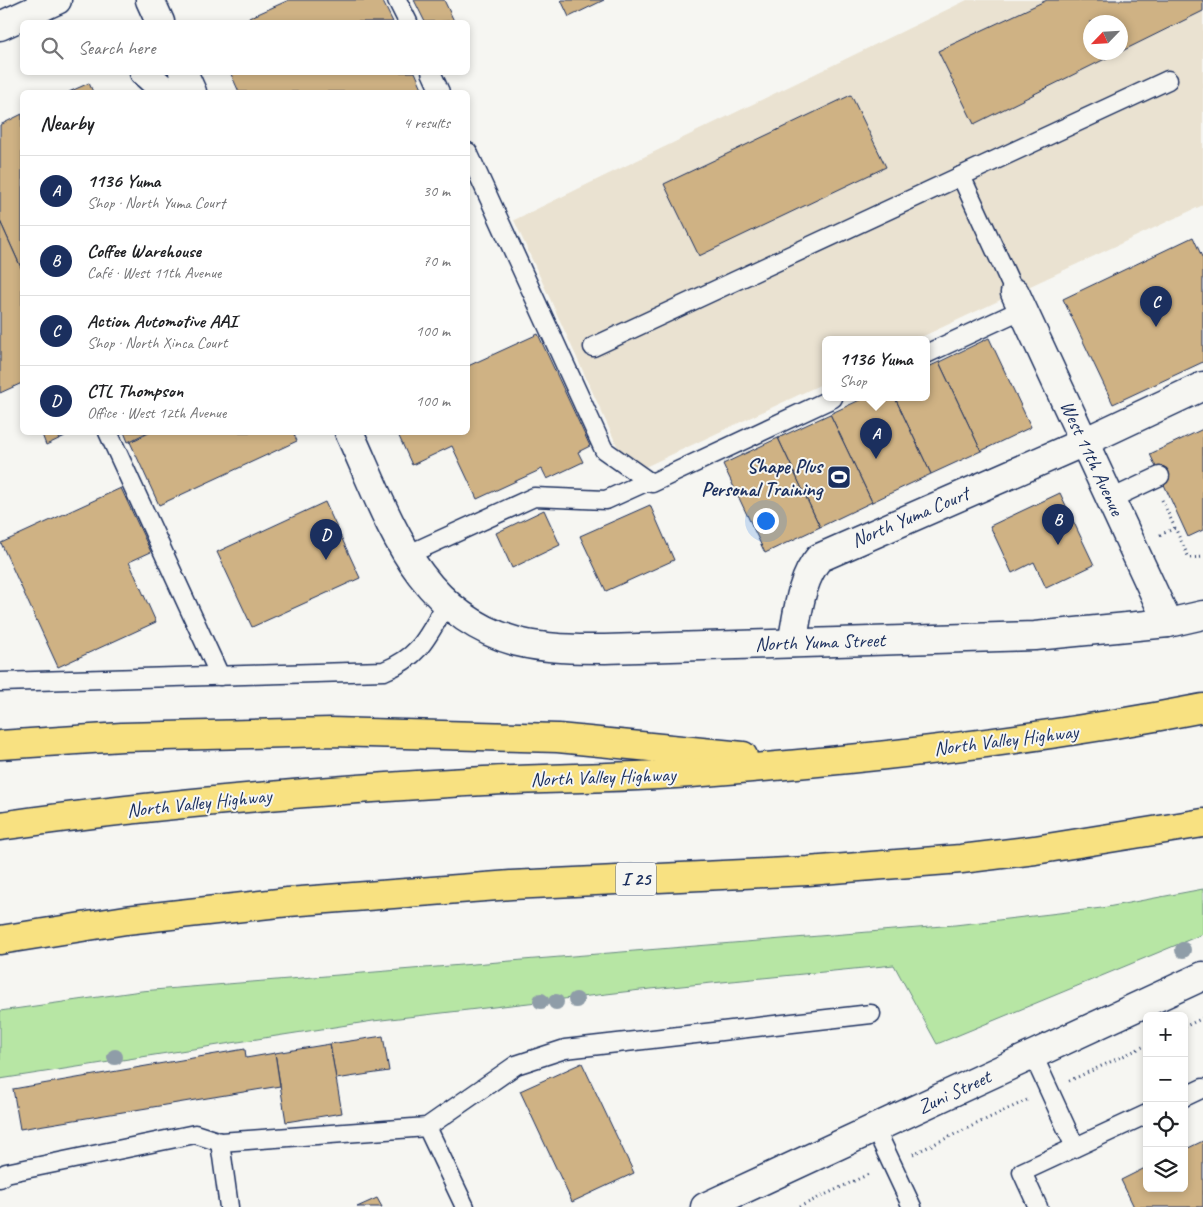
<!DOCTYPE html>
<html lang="en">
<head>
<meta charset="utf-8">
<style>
  body { margin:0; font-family:Caveat,sans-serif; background:#f2f2f2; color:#202124 }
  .controls { position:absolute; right:15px; bottom:15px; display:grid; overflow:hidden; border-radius:8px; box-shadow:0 2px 8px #0003 }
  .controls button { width:45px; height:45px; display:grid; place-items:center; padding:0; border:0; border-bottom:1px solid #e0e0e0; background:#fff; color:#202124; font:25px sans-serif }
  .compass { position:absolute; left:1083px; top:15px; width:45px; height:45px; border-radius:50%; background:#fff; box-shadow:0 2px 8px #0003; rotate:245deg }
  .you { position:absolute; left:765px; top:520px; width:18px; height:18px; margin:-12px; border:4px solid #fff; border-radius:50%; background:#1a73e8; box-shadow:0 0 0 8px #1a73e833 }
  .badge { display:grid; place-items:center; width:32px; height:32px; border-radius:50%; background:#1b2f5e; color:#fff; font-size:16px; font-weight:700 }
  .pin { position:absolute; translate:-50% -41px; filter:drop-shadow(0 1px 2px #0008) }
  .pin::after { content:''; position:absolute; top:26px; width:18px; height:15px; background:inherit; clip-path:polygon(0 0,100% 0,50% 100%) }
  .popup { position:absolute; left:822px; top:336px; width:108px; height:65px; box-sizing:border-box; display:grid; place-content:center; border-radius:8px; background:#fff; filter:drop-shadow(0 1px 4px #0005); font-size:16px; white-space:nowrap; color:#757577 }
  .popup b { font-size:19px; color:#202124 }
  .popup::after { content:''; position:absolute; left:50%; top:100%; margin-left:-10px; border:10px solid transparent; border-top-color:#fff }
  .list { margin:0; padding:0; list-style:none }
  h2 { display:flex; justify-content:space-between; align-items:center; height:65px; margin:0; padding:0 20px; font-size:21px }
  h2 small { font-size:16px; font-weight:400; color:#757577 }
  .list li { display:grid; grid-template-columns:32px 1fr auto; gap:15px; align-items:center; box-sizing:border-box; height:70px; padding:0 20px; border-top:1px solid #e0e0e0 }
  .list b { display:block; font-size:19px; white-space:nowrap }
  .list p { margin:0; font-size:16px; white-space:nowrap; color:#757577 }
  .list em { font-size:16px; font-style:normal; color:#757577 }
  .icon { flex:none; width:28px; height:28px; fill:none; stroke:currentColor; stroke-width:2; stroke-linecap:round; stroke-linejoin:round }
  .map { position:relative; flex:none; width:1203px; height:1207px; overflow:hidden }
  .search { position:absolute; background:#fff; box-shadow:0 2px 8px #0003; left:20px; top:20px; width:450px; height:55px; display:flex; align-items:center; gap:12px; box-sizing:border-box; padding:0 18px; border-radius:8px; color:#757577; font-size:19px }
  .panel { position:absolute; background:#fff; box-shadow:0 2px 8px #0003; left:20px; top:90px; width:450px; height:345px; border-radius:8px }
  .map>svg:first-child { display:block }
  .built { fill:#eae2d1; fill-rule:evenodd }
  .green { fill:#b7e6a4; stroke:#698a81 }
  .building { fill:#cfb284; stroke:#1b2f5e }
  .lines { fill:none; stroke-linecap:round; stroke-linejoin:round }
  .lane-casing { stroke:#1b2f5e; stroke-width:21 }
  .street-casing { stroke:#1b2f5e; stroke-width:31 }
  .secondary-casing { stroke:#1b2f5e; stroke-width:31 }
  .highway-casing { stroke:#1b2f5e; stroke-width:31 }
  .path { stroke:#1b2f5e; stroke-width:3; stroke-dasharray:1 4; stroke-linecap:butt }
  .lane { stroke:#f6f6f2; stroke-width:18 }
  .street { stroke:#f6f6f2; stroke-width:28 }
  .secondary { stroke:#f6f6f2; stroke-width:28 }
  .highway { stroke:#f8e181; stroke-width:28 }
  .tree { fill:#8f9da8 }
  .labels { text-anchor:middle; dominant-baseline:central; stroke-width:4; stroke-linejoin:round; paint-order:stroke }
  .shield { fill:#f6f6f2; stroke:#5d6b8a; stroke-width:1 }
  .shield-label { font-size:19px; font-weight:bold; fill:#1b2f5e }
  .street-label { font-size:20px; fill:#1b2f5e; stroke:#f6f6f2 }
  .poi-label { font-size:20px; font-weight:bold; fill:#1b2f5e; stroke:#f6f6f2; text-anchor:end }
</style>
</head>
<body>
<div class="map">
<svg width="1203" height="1207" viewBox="0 0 1203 1207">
  <rect width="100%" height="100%" fill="#f6f6f2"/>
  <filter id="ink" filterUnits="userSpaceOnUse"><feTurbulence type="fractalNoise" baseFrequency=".02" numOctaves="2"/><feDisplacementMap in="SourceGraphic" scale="10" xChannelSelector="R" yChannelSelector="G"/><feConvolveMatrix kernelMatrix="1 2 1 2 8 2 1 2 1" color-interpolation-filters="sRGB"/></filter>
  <g filter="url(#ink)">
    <path class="built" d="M967 0H1203V205L915 340H826V382L643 468 619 450 514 220ZM1090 22H1120V52H1090Z"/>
    <polygon class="green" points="1203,889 1203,934 937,1044 894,965 641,990 373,1021 0,1079 0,1011 141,991 955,925 1102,908"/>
    <g class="building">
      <polygon points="289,0 382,0 393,22 240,22"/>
      <polygon points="414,0 444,0 454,21 425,22"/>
      <polygon points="561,0 604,0 569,17"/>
      <polygon points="1047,0 1203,0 1203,11 1120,52 1120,22 1090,22 1090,52 1119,52 974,124 938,51"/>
      <polygon points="230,72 415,72 422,88 412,92 239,92"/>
      <polygon points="89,83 93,92 69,92"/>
      <polygon points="851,95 886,167 699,256 664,184"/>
      <polygon points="22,114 22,270 0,221 0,125"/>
      <polygon points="0,221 22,270 22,383 0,393"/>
      <polygon points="1193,237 1203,259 1203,362 1113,404 1063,299"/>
      <polygon points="538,334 590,446 578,452 583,462 547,479 542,469 477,499 452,446 412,465 397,432 468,432 468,366"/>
      <polygon points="989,338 1031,427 981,451 939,362"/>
      <polygon points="939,362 981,451 931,474 895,398 926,398 926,368"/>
      <polygon points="864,398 895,398 931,474 872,502 830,414"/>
      <polygon points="830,414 872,502 820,527 778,438"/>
      <polygon points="1203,429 1203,530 1188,537 1150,454"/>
      <polygon points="41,432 63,432 65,436 46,445"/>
      <polygon points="124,432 148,432 128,442"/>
      <polygon points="151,432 293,432 297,441 159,505 130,442"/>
      <polygon points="778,438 820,527 765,553 723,464"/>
      <polygon points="121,488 151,552 129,562 156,622 58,667 1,543"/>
      <polygon points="1060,493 1094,565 1046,588 1034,562 1012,573 990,526"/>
      <polygon points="325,502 360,578 252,627 217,552"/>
      <polygon points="650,505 674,560 606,591 580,536"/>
      <polygon points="544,510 560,545 512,568 496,533"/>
      <polygon points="383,1036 389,1071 336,1079 330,1044"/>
      <polygon points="330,1044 342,1113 286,1122 275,1053"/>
      <polygon points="245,1049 246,1058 275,1053 280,1086 20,1129 13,1089"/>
      <polygon points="582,1063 634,1173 572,1202 520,1091"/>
      <polygon points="1203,1141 1203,1207 1134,1207 1121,1180 1147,1167 1147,1188 1184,1188 1184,1150"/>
      <polygon points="377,1198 382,1207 357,1207"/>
    </g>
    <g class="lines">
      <g class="lane-casing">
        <g id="lane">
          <polyline points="397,0 408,22"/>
          <polyline points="431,72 440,92"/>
          <polyline points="468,152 604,450 648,481 652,483 833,398"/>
          <polyline points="961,176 1168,80"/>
          <polyline points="593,347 961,176 1015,293"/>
          <polyline points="926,354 1023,309"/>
          <polyline points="108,432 220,676"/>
          <polyline points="1111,499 1160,476"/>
          <polyline points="407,555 534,497 606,500 648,481"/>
          <path d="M0 682 384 671C420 657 428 636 446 604"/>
          <polyline points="1033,1055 1075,1147"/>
          <polyline points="1184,1097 1203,1088"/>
          <polyline points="427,1127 465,1207"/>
          <polyline points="875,1128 912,1207"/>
          <polyline points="220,1142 229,1207"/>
          <polyline points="0,1178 6,1173 195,1134 220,1142 427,1127 516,1065 565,1049 871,1014"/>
          <polyline points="1038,1207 1022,1172 1147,1114"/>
        </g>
      </g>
      <g class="street-casing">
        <g id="street">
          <polyline points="1015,293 1168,623"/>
          <path d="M792 643C798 615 800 580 819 558L1084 442 1203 386"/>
        </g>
      </g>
      <g class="secondary-casing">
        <g id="secondary">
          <polyline points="150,0 160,22"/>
          <polyline points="0,26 57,0"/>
          <polyline points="144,72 166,92"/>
          <polyline points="183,72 192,92"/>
          <path d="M349 432C389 519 416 614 518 642 546 649 576 649 605 649L1035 636 1168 623 1203 615"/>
          <polyline points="705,1207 1203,976"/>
        </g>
      </g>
      <g class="highway-casing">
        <g id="highway">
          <polyline points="0,745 122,737 331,732 558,738 743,756"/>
          <path d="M0 826C161 803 322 790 484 781 553 778 622 778 691 773 862 760 1034 741 1203 708"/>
          <polyline points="0,940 126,920 288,902 511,885 808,871 961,859 1035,850 1203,823"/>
        </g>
      </g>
      <g class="path">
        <polyline points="1162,500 1189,558 1203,557"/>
        <polyline points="1160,535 1175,528"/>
        <polyline points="1184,1027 1203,1018"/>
        <polyline points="1069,1081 1147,1045"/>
        <polyline points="913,1154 1027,1100"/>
        <polyline points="799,1207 871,1173"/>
      </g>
      <use href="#lane" class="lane"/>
      <use href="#street" class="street"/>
      <use href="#secondary" class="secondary"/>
      <use href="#highway" class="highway"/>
    </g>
    <g class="tree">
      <circle cx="1183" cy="950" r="8"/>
      <circle cx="576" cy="1000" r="8"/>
      <circle cx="541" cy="1001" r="8"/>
      <circle cx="556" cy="1002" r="8"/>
      <circle cx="115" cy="1057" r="8"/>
    </g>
  </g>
  <defs>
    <g id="stadium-square" transform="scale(1.25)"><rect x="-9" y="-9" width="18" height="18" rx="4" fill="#1b2f5e" stroke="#f6f6f2"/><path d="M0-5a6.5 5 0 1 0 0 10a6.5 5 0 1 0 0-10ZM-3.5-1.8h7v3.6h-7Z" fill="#fff"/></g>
  </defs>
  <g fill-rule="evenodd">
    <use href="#stadium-square" x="839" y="477"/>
  </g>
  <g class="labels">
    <rect class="shield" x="616" y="862.5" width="40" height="33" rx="4"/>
    <g class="shield-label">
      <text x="636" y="879">I 25</text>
    </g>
    <g class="street-label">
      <text transform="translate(1092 458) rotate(65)">West 11th Avenue</text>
      <text transform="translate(910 517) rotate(-23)">North Yuma Court</text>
      <text transform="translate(820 642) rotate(-2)">North Yuma Street</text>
      <text transform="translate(1006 740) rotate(-7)">North Valley Highway</text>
      <text transform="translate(603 777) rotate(-2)">North Valley Highway</text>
      <text transform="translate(199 803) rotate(-6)">North Valley Highway</text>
      <text transform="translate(954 1092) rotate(-25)">Zuni Street</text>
    </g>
    <g class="poi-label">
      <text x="822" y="466">Shape Plus<tspan x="822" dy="23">Personal Training</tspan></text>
    </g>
  </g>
</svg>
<div class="controls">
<button>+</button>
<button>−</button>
<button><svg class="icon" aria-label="locate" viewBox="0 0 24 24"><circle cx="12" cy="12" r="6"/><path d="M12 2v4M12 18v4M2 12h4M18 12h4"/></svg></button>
<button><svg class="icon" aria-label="layers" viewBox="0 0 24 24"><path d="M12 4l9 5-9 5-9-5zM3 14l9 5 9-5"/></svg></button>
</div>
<svg class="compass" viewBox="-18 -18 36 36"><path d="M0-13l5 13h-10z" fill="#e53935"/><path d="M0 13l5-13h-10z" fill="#757577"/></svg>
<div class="you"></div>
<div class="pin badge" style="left:876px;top:459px">A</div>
<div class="popup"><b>1136 Yuma</b>Shop</div>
<div class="pin badge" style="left:1058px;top:545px">B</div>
<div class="pin badge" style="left:1156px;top:327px">C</div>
<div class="pin badge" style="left:326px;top:560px">D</div>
<div class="search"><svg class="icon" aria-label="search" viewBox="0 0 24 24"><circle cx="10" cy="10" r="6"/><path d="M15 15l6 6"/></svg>Search here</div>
<section class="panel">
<h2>Nearby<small>4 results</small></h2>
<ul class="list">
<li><span class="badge">A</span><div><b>1136 Yuma</b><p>Shop · North Yuma Court</p></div><em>30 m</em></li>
<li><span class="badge">B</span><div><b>Coffee Warehouse</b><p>Café · West 11th Avenue</p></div><em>70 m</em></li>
<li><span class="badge">C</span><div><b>Action Automotive AAI</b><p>Shop · North Xinca Court</p></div><em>100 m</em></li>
<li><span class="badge">D</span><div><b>CTL Thompson</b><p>Office · West 12th Avenue</p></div><em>100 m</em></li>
</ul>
</section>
</div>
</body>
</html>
